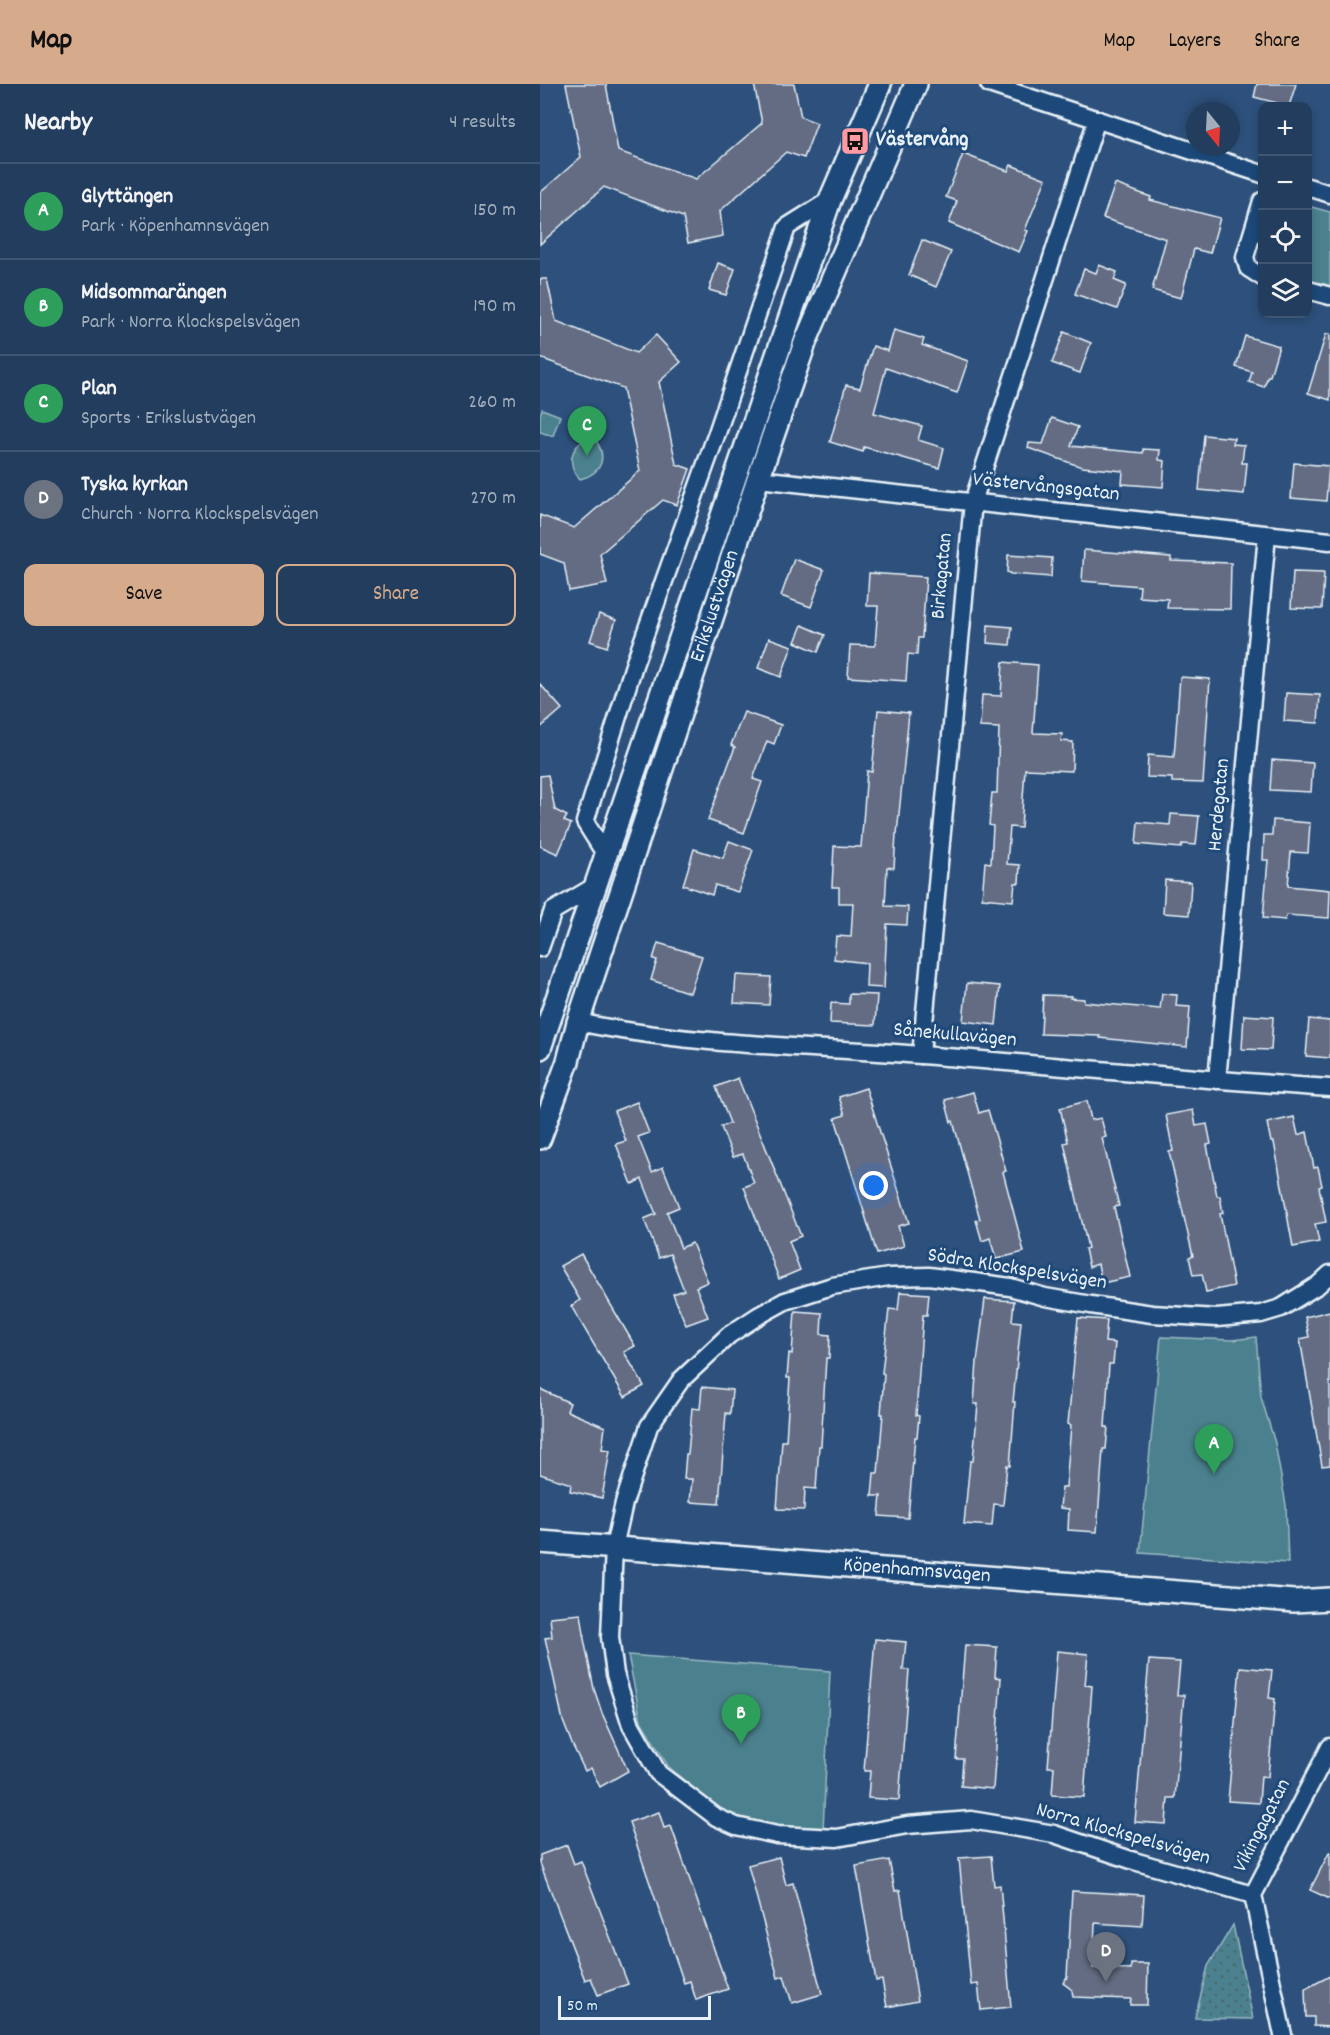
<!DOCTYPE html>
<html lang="en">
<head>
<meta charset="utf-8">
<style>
  body { margin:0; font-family:Dekko,sans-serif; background:#2e4866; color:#f1f3f6 }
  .controls { position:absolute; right:18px; top:18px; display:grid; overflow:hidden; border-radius:12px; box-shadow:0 3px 9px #0003 }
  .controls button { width:54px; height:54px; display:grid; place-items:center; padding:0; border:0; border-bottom:2px solid #3f5672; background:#223d5d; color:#f1f3f6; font:30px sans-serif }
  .compass { position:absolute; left:646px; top:18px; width:54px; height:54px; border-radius:50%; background:#223d5d; box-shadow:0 3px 9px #0003; rotate:162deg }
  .scale { position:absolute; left:18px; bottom:15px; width:153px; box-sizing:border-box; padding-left:6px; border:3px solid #e8f1f8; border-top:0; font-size:16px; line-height:21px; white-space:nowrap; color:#e8f1f8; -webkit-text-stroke:4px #1f4a7a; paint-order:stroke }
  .you { position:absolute; left:334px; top:1102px; width:21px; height:21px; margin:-15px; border:4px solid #fff; border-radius:50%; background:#1a73e8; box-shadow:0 0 0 9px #1a73e833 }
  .badge { display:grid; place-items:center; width:39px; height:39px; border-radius:50%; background:#d6ab8b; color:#fff; font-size:20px; font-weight:700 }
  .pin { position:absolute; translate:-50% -50px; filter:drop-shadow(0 2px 3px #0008) }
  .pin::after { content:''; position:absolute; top:32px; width:21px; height:18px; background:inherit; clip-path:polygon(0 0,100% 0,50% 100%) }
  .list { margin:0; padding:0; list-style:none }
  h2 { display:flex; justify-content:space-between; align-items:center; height:78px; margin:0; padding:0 24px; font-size:26px }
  h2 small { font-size:20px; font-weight:400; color:#a2aebc }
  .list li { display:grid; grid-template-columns:39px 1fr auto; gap:18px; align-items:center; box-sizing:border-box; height:96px; padding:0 24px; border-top:2px solid #3f5672 }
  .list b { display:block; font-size:22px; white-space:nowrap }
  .list p { margin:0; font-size:20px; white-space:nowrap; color:#a2aebc }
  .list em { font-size:20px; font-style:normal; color:#a2aebc }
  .actions { display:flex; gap:12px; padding:18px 24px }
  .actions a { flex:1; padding:14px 0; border:2px solid #d6ab8b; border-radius:12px; text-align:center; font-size:21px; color:#d6ab8b }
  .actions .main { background:#d6ab8b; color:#111 }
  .icon { flex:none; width:33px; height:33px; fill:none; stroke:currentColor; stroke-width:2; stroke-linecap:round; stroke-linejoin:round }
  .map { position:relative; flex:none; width:790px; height:1951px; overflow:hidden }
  header { display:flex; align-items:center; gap:36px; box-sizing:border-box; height:84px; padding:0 30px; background:#d6ab8b; color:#111 }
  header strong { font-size:28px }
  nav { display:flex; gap:33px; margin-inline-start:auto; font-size:21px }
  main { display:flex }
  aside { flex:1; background:#223d5d }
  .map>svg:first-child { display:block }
  .grass { fill:url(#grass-dots); stroke:#9ab9c3; stroke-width:1.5 }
  .green { fill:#4b818e; stroke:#9ab9c3; stroke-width:1.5 }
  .building { fill:#636c83; stroke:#e8f1f8; stroke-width:1.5 }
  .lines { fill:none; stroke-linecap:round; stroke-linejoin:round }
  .minor-casing { stroke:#e8f1f8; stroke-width:21 }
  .tertiary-casing { stroke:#e8f1f8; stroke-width:26 }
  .minor { stroke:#1f4a7a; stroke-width:16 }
  .tertiary { stroke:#1f4a7a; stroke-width:21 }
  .labels { text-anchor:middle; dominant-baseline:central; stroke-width:6; stroke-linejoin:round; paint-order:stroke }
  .poi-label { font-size:21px; font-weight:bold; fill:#e8f1f8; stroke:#1f4a7a; text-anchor:start }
  .street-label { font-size:21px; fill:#e8f1f8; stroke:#1f4a7a }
</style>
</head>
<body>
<header>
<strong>Map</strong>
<nav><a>Map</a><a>Layers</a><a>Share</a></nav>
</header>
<main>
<aside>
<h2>Nearby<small>4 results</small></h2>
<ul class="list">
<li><span class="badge" style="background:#2e9e5b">A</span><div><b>Glyttängen</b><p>Park · Köpenhamnsvägen</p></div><em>150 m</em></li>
<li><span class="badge" style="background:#2e9e5b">B</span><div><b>Midsommarängen</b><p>Park · Norra Klockspelsvägen</p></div><em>190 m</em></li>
<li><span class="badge" style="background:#2e9e5b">C</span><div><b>Plan</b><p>Sports · Erikslustvägen</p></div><em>260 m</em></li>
<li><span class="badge" style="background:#6b7280">D</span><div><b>Tyska kyrkan</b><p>Church · Norra Klockspelsvägen</p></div><em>270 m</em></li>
</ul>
<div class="actions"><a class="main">Save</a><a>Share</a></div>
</aside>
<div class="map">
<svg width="790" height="1951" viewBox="0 0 790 1951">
  <defs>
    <pattern id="grass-dots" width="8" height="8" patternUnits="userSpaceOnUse" patternTransform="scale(1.5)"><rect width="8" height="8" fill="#4b818e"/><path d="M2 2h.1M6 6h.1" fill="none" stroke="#49676f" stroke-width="1.8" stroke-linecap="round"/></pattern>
  </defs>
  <rect width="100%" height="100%" fill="#2d517c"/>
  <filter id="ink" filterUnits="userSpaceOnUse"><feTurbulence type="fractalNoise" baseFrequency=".0167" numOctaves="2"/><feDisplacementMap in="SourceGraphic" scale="12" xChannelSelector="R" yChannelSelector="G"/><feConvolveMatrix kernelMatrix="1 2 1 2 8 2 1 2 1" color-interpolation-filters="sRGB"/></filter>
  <g filter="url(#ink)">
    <polygon class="grass" points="693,1841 713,1935 655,1934 668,1882"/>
    <g class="green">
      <polygon points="768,122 790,128 790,203 768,196"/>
      <polygon points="2,325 20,332 13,352 0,348 0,331"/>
      <path d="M47 354H54C68 372 63 389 40 395 26 380 30 364 47 354Z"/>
      <polygon points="621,1253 692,1256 716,1253 721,1313 735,1359 746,1421 748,1479 600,1469"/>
      <polygon points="88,1571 290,1587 283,1748 235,1744 178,1727 128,1682 101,1637"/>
    </g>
    <g class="building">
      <polygon points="26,0 66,0 78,67 156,95 222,39 214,0 254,0 261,33 277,39 264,74 246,68 180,127 183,152 148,159 143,133 64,103 0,160 0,109 41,73"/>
      <polygon points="717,0 756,0 749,22 714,13"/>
      <polygon points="423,70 468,87 471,81 506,95 485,146 488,147 479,168 409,139 417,117 406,113"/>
      <polygon points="575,100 611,113 610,116 680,134 670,169 654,165 641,214 612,206 626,155 563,134"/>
      <polygon points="382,156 411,168 396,203 369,191"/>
      <polygon points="178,179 195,185 186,211 169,206"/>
      <polygon points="559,181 577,188 574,196 586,201 577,225 535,210 544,185 556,189"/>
      <polygon points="0,195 7,195 16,237 96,269 116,251 141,278 119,298 136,380 150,385 137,421 123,416 60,470 67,500 29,507 24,479 0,470 0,431 34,444 100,387 83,304 0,274"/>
      <polygon points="354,246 384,255 382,261 428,277 417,309 346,284 334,329 382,342 378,356 404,364 399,384 324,363 323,368 290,358 306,301 320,304 333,262 348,267"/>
      <polygon points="524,248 551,259 540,289 512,279"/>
      <polygon points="786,250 790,250 790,316 768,309"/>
      <polygon points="705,252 739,262 730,292 728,292 724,303 709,298 712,288 696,283"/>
      <polygon points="512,334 538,343 531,362 603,369 603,365 620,366 619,376 625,377 623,403 582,400 583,387 542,383 488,364 489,359 503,360"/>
      <polygon points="664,351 694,354 693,360 704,361 702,379 707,379 704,410 659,406"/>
      <polygon points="754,379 789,382 786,417 751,414"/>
      <polygon points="544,466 631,473 631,477 691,479 690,525 627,524 628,515 599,513 600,502 542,497"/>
      <polygon points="468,471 512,474 511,493 471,490 467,488"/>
      <polygon points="254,475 284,486 271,523 241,512"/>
      <polygon points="753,488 784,489 782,525 751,524"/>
      <polygon points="329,489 386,493 382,554 378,554 377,571 368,570 366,597 308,593 310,561 335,562 338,522 327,522"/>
      <polygon points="59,530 76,536 67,563 50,557"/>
      <polygon points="262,541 285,551 278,568 255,558"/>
      <polygon points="448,541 472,543 470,561 447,559"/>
      <polygon points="229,554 252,562 241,593 218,584"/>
      <polygon points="463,578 498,581 493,649 522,650 521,657 533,658 532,687 485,685 481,744 470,743 467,780 480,781 479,799 475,799 473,817 442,814 445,778 451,779 453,742 449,741 452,709 457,709 459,644 440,643 442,611 461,612"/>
      <polygon points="640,593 670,595 663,699 632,698 632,694 607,693 608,671 634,673"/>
      <polygon points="0,600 22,625 0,644"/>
      <polygon points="746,609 780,611 778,639 744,637"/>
      <polygon points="338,626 369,629 357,750 356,750 354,784 347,783 345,822 368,823 367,841 347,840 344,904 326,903 327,879 294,875 296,852 311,853 313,819 299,819 299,803 292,803 294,762 321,763 327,687 332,688"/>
      <polygon points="204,628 241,641 234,660 227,657 213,695 222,698 204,749 168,736 195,663 191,661"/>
      <polygon points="732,676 773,679 771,708 730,706"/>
      <polygon points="8,691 15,726 27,732 24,737 31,740 18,770 0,762 0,692"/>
      <polygon points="631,730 659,732 656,761 642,760 641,764 596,760 598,738 630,741"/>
      <polygon points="733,736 770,739 768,769 751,768 748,802 790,806 789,834 746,831 745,836 723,834 728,776 723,776 724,751 732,751"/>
      <polygon points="189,757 213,766 198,808 175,801 172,811 143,801 154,765 183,774"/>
      <polygon points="625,796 651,798 649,831 623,829"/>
      <polygon points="118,859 162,872 150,909 111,896 117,876 113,875"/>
      <polygon points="196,891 231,893 229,921 194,919"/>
      <polygon points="427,899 460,902 456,941 423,937"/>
      <polygon points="309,910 337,911 335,941 290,939 291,919 309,920"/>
      <polygon points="622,910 637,911 636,922 650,923 647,963 560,954 560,952 501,950 503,911 531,912 530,914 544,915 544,918 620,925"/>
      <polygon points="704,931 733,933 731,966 702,965"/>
      <polygon points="769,935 790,937 790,974 766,972"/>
      <polygon points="198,994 261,1152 249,1157 260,1186 239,1195 204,1103 214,1099 203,1070 193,1073 181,1043 190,1039 176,1003"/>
      <polygon points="326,1004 369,1139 358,1142 364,1162 337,1170 295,1034 305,1031 299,1013"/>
      <polygon points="433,1008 439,1029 448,1026 466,1087 463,1088 484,1168 456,1175 450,1154 442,1157 436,1136 440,1135 413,1037 411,1038 405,1016"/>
      <polygon points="547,1017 551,1036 561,1034 566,1053 562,1054 579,1122 574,1123 590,1193 562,1199 558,1180 549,1183 545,1165 548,1164 524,1059 528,1058 520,1024"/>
      <polygon points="97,1018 109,1049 98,1053 112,1088 123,1083 139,1123 127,1128 141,1164 152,1159 168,1198 156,1203 168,1233 146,1241 133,1210 144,1206 130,1170 119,1174 104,1135 116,1130 102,1095 92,1100 76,1060 86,1057 74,1027"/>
      <polygon points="653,1026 656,1042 667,1040 671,1060 667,1061 677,1112 680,1112 683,1129 680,1130 694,1202 666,1208 662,1190 653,1191 649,1173 653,1172 629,1068 633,1067 626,1031"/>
      <polygon points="754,1033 758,1051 767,1048 774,1084 778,1083 782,1102 779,1103 786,1138 775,1140 779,1158 753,1163 734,1058 731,1058 727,1039"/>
      <polygon points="41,1170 95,1262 84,1268 104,1302 85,1313 31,1222 40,1216 20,1182"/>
      <polygon points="360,1208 389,1210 387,1231 383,1231 376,1331 379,1332 377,1353 375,1353 368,1434 339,1432 341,1412 332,1412 334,1389 338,1389 343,1330 341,1330 344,1290 342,1289 349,1225 358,1226"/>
      <polygon points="445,1215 474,1217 472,1237 481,1238 473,1318 475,1318 470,1382 467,1381 463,1421 454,1420 452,1442 424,1440 430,1377 433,1377 438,1320 434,1320 437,1278"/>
      <polygon points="255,1227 282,1229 281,1250 290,1251 289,1274 286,1274 281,1362 279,1362 276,1405 265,1404 264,1426 237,1425 242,1357 246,1357 250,1294 247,1294 249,1269 252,1270"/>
      <polygon points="790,1227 790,1381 782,1382 760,1255 769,1253 765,1233"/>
      <polygon points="538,1234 567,1236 565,1258 575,1259 573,1280 569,1280 565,1343 568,1343 566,1365 563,1365 557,1448 528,1446 529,1425 520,1424 522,1403 526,1403 531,1341 528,1340"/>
      <polygon points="162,1303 192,1306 190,1330 186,1329 179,1420 150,1418 152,1395 144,1395 146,1370 148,1370 152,1324 160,1325"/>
      <polygon points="0,1305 30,1319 27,1327 65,1343 62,1365 70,1366 62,1414 30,1407 31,1400 0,1390"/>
      <polygon points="41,1530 44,1550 43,1550 54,1605 62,1629 88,1687 60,1703 51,1684 45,1687 32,1660 23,1637 5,1554 12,1553 10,1533"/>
      <polygon points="335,1555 366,1558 363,1586 369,1586 359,1716 328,1714 330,1687 324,1687"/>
      <polygon points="425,1561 457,1563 455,1593 461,1594 453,1705 421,1702 423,1675 416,1675"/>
      <polygon points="517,1567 548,1570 545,1601 552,1602 544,1713 512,1711 514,1683 508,1683"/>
      <polygon points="609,1576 640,1578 637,1611 644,1611 635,1714 628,1714 626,1740 595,1738"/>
      <polygon points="700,1583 732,1586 729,1614 735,1615 728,1693 721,1692 719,1719 688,1717"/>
      <polygon points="119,1728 124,1744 131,1742 188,1905 156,1916 150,1897 144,1899 89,1738"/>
      <polygon points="27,1761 34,1780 41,1777 88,1900 58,1911 51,1894 45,1896 0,1779 0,1771"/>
      <polygon points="790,1767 790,1815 770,1806"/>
      <polygon points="451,1772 454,1802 460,1801 471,1923 441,1926 438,1900 431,1901 419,1774"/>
      <polygon points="239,1773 246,1801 253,1799 282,1910 252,1919 244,1892 238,1894 208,1781"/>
      <polygon points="349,1776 355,1807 360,1806 378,1917 347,1923 342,1896 336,1897 316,1782"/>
      <polygon points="532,1807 604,1811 602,1842 555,1839 553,1884 591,1885 591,1880 608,1880 607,1921 590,1921 591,1915 533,1913 532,1906 523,1899 527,1893"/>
      <polygon points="790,1892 790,1943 774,1942 774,1933 766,1933 765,1905"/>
    </g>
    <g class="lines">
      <g class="minor-casing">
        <g id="minor">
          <polyline points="449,0 722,90"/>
          <polyline points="768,103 790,110"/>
          <polyline points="722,117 705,173 708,184 722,193"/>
          <polyline points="768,206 790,212"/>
          <polyline points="218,395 790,457"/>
          <polyline points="67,773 45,738 94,581 177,349 247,143 290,116"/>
          <polyline points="0,864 13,827 57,801"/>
          <path d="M38 938C151 962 267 962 382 971 518 982 654 995 790 1004"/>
          <polyline points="381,971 433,418 557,35"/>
          <polyline points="677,996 727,451"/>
          <polyline points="713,1811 594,1777 514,1750 431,1736 367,1741 297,1754 237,1751 196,1742 176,1733 118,1689 91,1641 75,1590 70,1553 74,1463 84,1419 109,1342 141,1296 189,1251 218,1232 245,1217 292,1202 349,1193 389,1192 470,1203 505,1213 551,1221 612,1230 677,1234 721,1230 741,1224 778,1201 790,1190"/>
          <polyline points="743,1951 713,1811 790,1663"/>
        </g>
      </g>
      <g class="tertiary-casing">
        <g id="tertiary">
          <polyline points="0,964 290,116 340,0"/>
          <path id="s1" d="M0 1054 28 977 38 938 218 395 265 259 376 0"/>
          <path id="s2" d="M0 1458 754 1517 790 1515"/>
        </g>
      </g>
      <use href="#minor" class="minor"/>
      <use href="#tertiary" class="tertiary"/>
    </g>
  </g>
  <defs>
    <g id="bus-square" transform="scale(1.5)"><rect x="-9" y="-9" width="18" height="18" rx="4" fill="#ff9aa2" stroke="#1f4a7a"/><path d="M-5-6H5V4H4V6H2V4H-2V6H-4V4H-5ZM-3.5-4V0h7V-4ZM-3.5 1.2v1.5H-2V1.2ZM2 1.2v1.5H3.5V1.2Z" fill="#111"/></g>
  </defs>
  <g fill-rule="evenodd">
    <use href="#bus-square" x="315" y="57"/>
  </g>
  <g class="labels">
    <g class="poi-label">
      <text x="336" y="57">Västervång</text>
    </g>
    <g class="street-label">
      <text transform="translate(506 404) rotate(6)">Västervångsgatan</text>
      <text transform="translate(403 492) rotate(-85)">Birkagatan</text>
      <text stroke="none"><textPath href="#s1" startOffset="560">Erikslustvägen</textPath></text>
      <text transform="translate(680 721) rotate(-85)">Herdegatan</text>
      <text transform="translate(415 952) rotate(5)">Sånekullavägen</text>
      <text transform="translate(477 1186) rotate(9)">Södra Klockspelsvägen</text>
      <text stroke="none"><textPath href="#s2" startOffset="378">Köpenhamnsvägen</textPath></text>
      <text transform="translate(723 1742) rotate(-63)">Vikingagatan</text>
      <text transform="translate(583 1751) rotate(16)">Norra Klockspelsvägen</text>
    </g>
  </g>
</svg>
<div class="controls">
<button>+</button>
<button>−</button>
<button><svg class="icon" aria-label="locate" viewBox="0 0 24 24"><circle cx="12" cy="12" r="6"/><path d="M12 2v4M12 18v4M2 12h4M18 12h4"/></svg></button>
<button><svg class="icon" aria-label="layers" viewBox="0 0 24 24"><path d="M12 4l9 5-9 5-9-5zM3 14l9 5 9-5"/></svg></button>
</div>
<svg class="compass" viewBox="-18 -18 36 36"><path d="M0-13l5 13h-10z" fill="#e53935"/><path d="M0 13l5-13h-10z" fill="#a2aebc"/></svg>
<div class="scale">50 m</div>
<div class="you"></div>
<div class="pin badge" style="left:674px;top:1390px;background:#2e9e5b">A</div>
<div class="pin badge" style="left:201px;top:1660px;background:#2e9e5b">B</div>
<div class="pin badge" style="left:47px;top:372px;background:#2e9e5b">C</div>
<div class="pin badge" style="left:566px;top:1898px;background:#6b7280">D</div>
</div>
</main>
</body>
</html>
